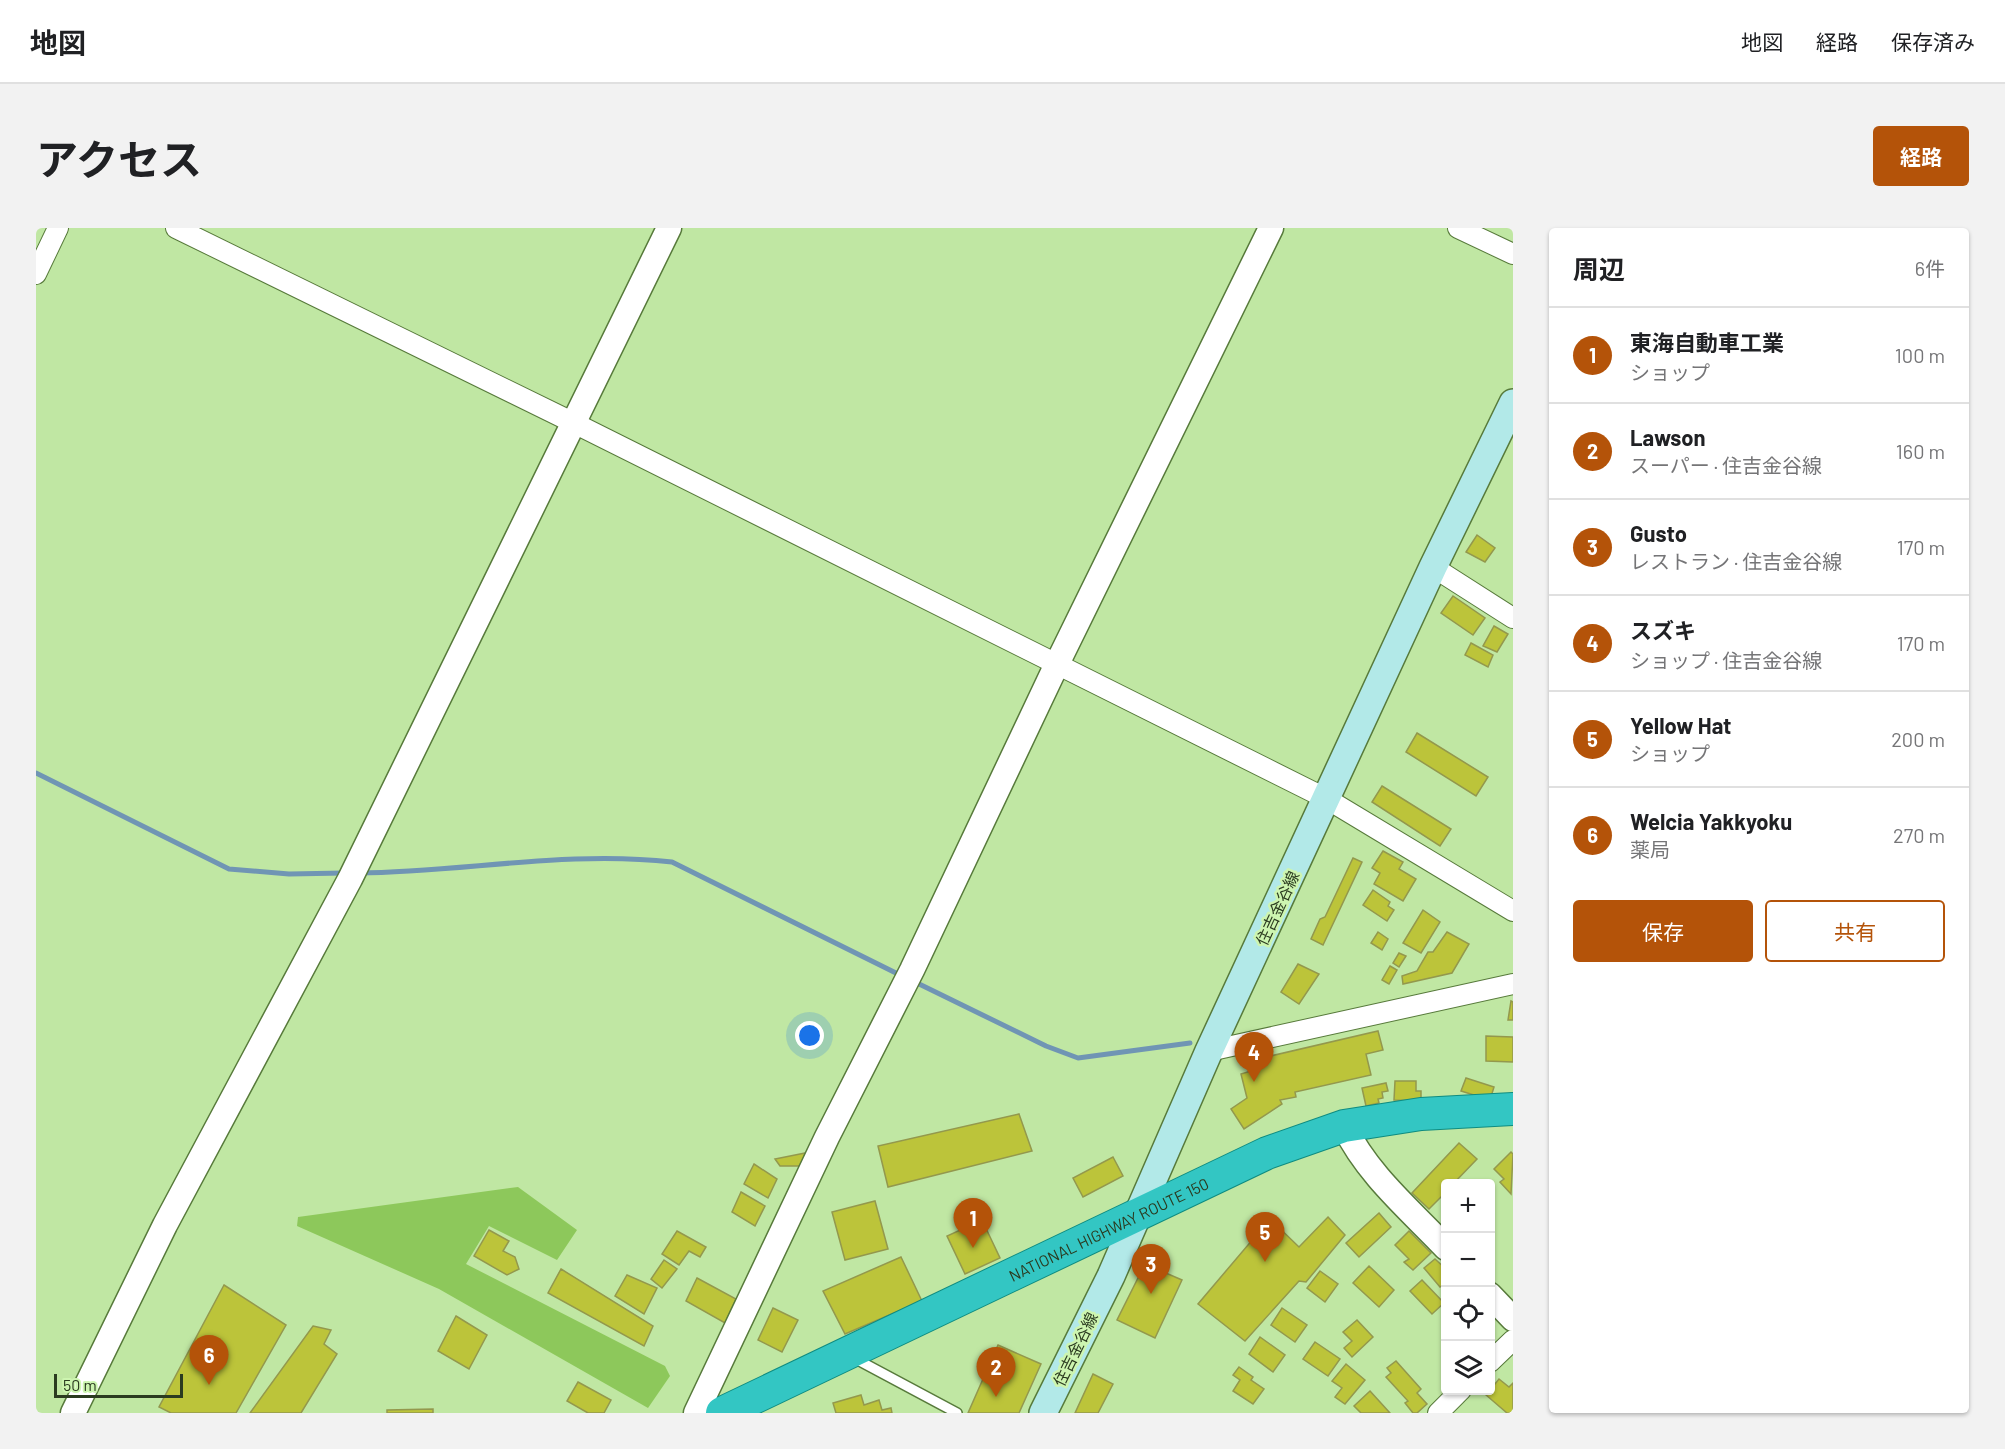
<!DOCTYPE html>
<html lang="ja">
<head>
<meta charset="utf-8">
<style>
  body { margin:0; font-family:Barlow,"Noto Sans JP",sans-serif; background:#f2f2f2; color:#202124 }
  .controls { position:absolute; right:18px; bottom:18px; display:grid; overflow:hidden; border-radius:6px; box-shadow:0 2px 4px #0004 }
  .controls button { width:54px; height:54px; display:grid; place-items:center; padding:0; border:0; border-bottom:2px solid #e0e0e0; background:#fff; color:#202124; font:30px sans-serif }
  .scale { position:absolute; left:18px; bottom:15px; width:129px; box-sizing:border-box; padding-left:6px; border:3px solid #2b3b20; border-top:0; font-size:16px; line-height:21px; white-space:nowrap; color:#2b3b20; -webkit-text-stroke:4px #cdf5b0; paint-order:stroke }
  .you { position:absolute; left:774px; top:808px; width:21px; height:21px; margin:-15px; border:4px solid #fff; border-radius:50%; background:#1a73e8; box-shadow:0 0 0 9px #1a73e833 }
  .badge { display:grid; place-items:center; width:39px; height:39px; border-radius:50%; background:#b45309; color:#fff; font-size:20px; font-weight:700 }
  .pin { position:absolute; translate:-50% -50px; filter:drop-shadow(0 2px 3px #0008) }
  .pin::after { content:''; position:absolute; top:32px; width:21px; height:18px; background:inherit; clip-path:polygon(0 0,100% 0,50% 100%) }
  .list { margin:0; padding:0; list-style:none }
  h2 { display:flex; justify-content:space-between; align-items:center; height:78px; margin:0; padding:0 24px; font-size:26px }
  h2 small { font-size:20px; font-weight:400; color:#757577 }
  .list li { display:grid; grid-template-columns:39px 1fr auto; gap:18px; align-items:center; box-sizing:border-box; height:96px; padding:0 24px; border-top:2px solid #e0e0e0 }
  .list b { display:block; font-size:22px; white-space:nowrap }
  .list p { margin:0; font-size:20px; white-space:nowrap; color:#757577 }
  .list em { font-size:20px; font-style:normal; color:#757577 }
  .actions { display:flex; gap:12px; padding:18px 24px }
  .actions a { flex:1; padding:14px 0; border:2px solid #b45309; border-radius:6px; text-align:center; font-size:21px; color:#b45309 }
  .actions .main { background:#b45309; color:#fff }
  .icon { flex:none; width:33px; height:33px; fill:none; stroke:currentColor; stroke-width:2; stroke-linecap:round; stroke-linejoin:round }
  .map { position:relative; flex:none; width:1477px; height:1185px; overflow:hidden; border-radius:6px }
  header { display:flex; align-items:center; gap:36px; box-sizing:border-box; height:84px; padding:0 30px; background:#fff; border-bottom:2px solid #e0e0e0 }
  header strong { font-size:28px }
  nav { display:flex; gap:33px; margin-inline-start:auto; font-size:21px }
  .intro { display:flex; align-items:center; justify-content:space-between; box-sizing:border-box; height:144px; padding:0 36px }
  h1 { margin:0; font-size:42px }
  .button { padding:15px 27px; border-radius:6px; background:#b45309; color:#fff; font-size:21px; font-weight:700 }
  main { display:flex; gap:36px; padding:0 36px }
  aside { flex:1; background:#fff; border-radius:6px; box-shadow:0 2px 4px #0004 }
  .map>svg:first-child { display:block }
  .green { fill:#8dc85b }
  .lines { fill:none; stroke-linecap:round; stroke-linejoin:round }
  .stream { stroke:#7095b4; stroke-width:5 }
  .building { fill:#bcc43a; stroke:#93984d; stroke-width:1.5 }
  .service-casing { stroke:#577a3b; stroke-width:12 }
  .minor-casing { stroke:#577a3b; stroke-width:22 }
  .tertiary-casing { stroke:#577a3b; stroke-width:27 }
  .secondary-casing { stroke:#577a3b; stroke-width:30 }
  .trunk-casing { stroke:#0f8c80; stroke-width:34 }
  .service { stroke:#fff; stroke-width:9 }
  .minor { stroke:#fff; stroke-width:20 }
  .tertiary { stroke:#fff; stroke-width:24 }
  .secondary { stroke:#b2e9e8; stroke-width:27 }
  .trunk { stroke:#33c6c3; stroke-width:32 }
  .labels { text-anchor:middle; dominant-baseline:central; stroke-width:5; stroke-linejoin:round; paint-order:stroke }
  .street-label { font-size:16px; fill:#2b3b20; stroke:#cdf5b0 }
</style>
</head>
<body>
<header>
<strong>地図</strong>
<nav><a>地図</a><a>経路</a><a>保存済み</a></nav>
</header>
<div class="intro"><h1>アクセス</h1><a class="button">経路</a></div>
<main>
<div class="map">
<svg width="1477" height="1185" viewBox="0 0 1477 1185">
  <rect width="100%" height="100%" fill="#c0e7a3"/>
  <polygon class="green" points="482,959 541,1002 521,1032 453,998 430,1036 629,1138 634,1148 612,1180 403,1061 261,998 262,989"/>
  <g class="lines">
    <g class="stream">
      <polyline points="0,545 193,641 253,646 308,645"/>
      <path d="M323 645C428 644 531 622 636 634L866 748"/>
      <polyline points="877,753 1010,818 1042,830 1154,815"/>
    </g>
  </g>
  <g class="building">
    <polygon points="1441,307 1459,320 1449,334 1430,324"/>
    <polygon points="1417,368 1449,390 1437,407 1405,385"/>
    <polygon points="1458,398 1472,406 1461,424 1447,418"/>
    <polygon points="1435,415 1457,427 1452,439 1429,427"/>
    <polygon points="1381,505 1452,549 1440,568 1370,524"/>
    <polygon points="1346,558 1415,601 1404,618 1336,574"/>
    <polygon points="1347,623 1367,634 1363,641 1380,651 1367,673 1338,656 1344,645 1336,640"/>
    <polygon points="1317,630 1326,634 1287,717 1275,711 1284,691 1289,689"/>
    <polygon points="1337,662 1354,674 1352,678 1358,682 1351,693 1327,677"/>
    <polygon points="1387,682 1404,694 1385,725 1367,715"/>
    <polygon points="1342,704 1352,711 1346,722 1335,715"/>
    <polygon points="1411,704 1433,716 1416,745 1367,756 1366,748 1381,743 1392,724 1397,724"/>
    <polygon points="1363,725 1370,728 1363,739 1357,735"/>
    <polygon points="1262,736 1283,746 1263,776 1245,764"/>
    <polygon points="1354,738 1361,742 1353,756 1346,752"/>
    <polygon points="1475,773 1477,774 1477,792 1472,792"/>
    <polygon points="1342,803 1347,822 1330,826 1335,847 1259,864 1260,869 1244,872 1246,876 1208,901 1195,881 1211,870 1205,846 1215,843 1213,833"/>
    <polygon points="1450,808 1477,809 1477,834 1450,833"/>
    <polygon points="1430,850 1458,859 1454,872 1425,863"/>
    <polygon points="1359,853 1380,853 1380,863 1385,863 1385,873 1358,872"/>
    <polygon points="1350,855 1352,863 1346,864 1347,870 1342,871 1343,875 1330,878 1326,860"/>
    <polygon points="983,886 996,923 852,959 842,918"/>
    <polygon points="1423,915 1441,931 1417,956 1410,956 1410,964 1393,981 1376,965"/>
    <polygon points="1475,924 1477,926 1475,966 1464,954 1468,951 1458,941"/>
    <polygon points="769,925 765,938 744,938 739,931"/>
    <polygon points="1077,929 1087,948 1047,969 1037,950"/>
    <polygon points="718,936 741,951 732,970 708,956"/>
    <polygon points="705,964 729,978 719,998 696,984"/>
    <polygon points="839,973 852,1021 809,1032 796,984"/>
    <polygon points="1343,985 1355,999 1323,1029 1310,1015"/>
    <polygon points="1292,989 1309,1007 1270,1054 1263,1053 1209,1113 1162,1076 1234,991 1263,1019"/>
    <polygon points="946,992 964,1030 929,1046 911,1008"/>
    <polygon points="453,1002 473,1013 467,1023 479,1029 483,1041 471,1047 438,1028"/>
    <polygon points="641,1003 670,1019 664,1029 653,1023 643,1037 626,1026"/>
    <polygon points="1373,1003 1395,1025 1377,1042 1368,1034 1373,1031 1359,1017"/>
    <polygon points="865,1029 886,1073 809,1106 787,1063"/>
    <polygon points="1399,1031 1410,1041 1410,1055 1404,1059 1388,1040"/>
    <polygon points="628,1032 641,1041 626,1060 615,1051"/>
    <polygon points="1109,1036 1146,1052 1119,1110 1081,1092"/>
    <polygon points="1333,1038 1358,1062 1343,1079 1317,1055"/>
    <polygon points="525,1041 617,1098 608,1118 512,1065"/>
    <polygon points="1284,1043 1302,1056 1289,1074 1271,1060"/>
    <polygon points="591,1047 621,1060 608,1086 579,1068"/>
    <polygon points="661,1050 700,1071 689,1095 650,1073"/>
    <polygon points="1386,1052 1408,1075 1396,1086 1374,1063"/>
    <polygon points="188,1057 250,1097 200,1185 135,1185 123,1179"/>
    <polygon points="737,1080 762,1092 746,1124 722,1112"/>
    <polygon points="1246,1080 1271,1097 1259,1114 1235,1097"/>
    <polygon points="420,1088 451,1107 433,1141 402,1123"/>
    <polygon points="1321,1092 1337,1109 1316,1129 1308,1120 1316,1113 1307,1104"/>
    <polygon points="277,1098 295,1102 288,1116 301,1126 265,1185 214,1185"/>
    <polygon points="1224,1109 1249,1127 1237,1144 1213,1126"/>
    <polygon points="1279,1114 1304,1131 1292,1148 1267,1131"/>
    <polygon points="962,1117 1005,1136 983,1185 932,1185"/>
    <polygon points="1360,1133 1385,1161 1381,1165 1391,1176 1381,1185 1377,1185 1369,1175 1372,1173 1350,1149 1355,1145 1351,1140"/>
    <polygon points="1310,1136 1329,1152 1309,1176 1299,1169 1306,1160 1296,1153"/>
    <polygon points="1203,1139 1217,1149 1215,1152 1228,1161 1217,1176 1197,1163 1204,1152 1197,1147"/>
    <polygon points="1057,1146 1077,1156 1062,1185 1039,1185"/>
    <polygon points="1463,1151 1473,1159 1477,1155 1477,1185 1471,1185 1450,1167"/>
    <polygon points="542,1154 575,1172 568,1185 552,1185 531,1173"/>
    <polygon points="1334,1163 1354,1185 1325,1185 1318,1178"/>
    <polygon points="825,1167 828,1177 843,1172 846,1182 855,1180 856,1185 800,1185 797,1175"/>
    <polygon points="397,1181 397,1185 351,1185 351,1182"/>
  </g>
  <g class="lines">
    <g class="service-casing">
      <polyline id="service" points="818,1130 921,1185"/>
    </g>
    <g class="minor-casing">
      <g id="minor">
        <polyline points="140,0 538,195 1291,571 1477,683"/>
        <polyline points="1422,0 1477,26"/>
        <polyline points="0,46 22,0"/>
        <polyline points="1397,339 1477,390"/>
        <polyline points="1173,823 1477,756"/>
        <polyline points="1454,1134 1477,1112"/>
        <polyline points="1402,1185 1425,1162"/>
      </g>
    </g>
    <g class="tertiary-casing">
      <g id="tertiary">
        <path d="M1308 898C1331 946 1373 981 1410 1020"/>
        <polyline points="1454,1067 1477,1091"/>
        <polyline points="37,1185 129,997 314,651 633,0"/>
        <polyline points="660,1185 791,909 876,742 1020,438 1235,0"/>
      </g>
    </g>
    <g class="secondary-casing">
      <polyline id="secondary" points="1007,1185 1075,1048 1173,823 1397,339 1477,175"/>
    </g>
    <g class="trunk-casing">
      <g id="trunk">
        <path id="s1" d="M686 1185 1231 925 1308 898 1385 886 1477 881"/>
      </g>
    </g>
    <use href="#service" class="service"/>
    <use href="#minor" class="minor"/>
    <use href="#tertiary" class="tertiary"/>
    <use href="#secondary" class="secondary"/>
    <use href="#trunk" class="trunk"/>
  </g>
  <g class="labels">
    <g class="street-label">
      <text transform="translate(1241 680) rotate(-65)">住吉金谷線</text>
      <text stroke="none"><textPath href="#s1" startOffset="428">NATIONAL HIGHWAY ROUTE 150</textPath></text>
      <text transform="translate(1039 1121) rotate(-64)">住吉金谷線</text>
    </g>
  </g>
</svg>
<div class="controls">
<button>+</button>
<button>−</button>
<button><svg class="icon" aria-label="locate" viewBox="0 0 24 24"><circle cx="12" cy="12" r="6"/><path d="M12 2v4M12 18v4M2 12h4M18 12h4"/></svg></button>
<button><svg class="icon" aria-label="layers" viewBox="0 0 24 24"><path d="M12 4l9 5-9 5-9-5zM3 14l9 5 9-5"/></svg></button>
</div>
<div class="scale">50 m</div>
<div class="you"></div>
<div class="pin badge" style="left:937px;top:1020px">1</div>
<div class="pin badge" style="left:960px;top:1169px">2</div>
<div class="pin badge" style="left:1115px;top:1066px">3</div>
<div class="pin badge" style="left:1218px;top:854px">4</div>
<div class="pin badge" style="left:1229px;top:1034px">5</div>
<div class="pin badge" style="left:173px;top:1157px">6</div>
</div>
<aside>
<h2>周辺<small>6件</small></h2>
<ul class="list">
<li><span class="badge">1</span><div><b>東海自動車工業</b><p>ショップ</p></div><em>100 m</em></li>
<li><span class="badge">2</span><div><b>Lawson</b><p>スーパー · 住吉金谷線</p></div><em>160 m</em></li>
<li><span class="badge">3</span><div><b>Gusto</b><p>レストラン · 住吉金谷線</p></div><em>170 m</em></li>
<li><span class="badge">4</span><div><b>スズキ</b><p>ショップ · 住吉金谷線</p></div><em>170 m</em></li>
<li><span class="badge">5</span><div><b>Yellow Hat</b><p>ショップ</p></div><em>200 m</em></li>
<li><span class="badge">6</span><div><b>Welcia Yakkyoku</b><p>薬局</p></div><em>270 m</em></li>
</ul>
<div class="actions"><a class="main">保存</a><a>共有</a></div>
</aside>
</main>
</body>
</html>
